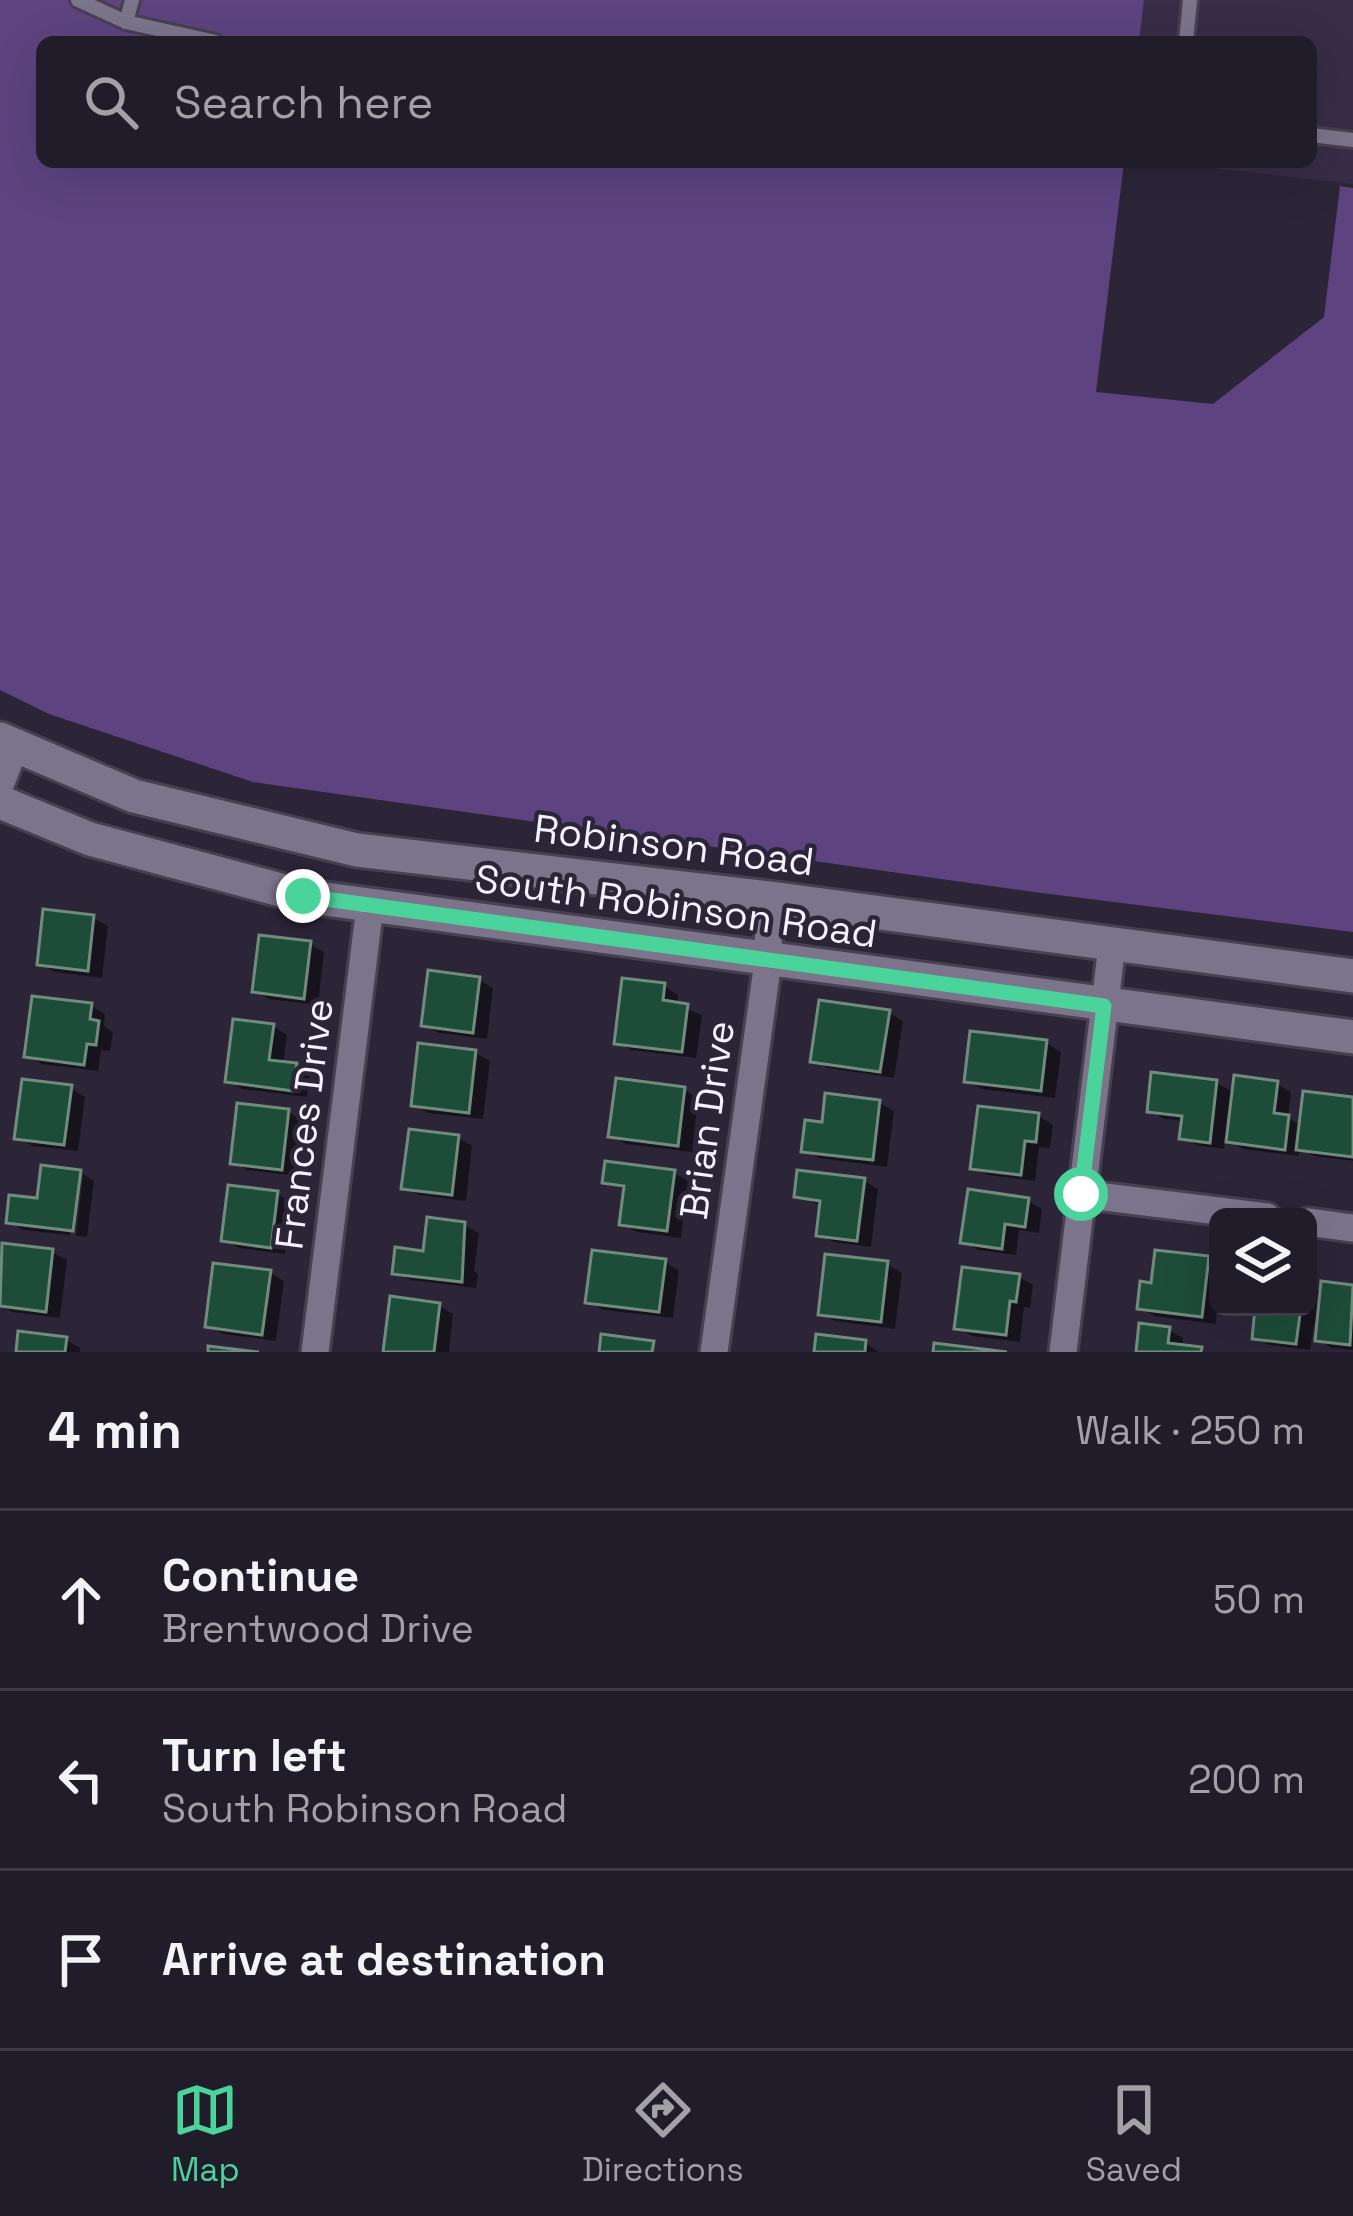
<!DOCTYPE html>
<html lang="en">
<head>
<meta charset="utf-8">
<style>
  body { margin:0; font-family:"Space Grotesk",sans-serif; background:#292532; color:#f1f3f6 }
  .controls { position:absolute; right:36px; bottom:36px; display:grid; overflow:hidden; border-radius:18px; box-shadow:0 12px 48px #0002 }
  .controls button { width:108px; height:108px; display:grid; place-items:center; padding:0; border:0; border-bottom:3px solid #3e3a47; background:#211c2a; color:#f1f3f6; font:60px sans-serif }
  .stop { position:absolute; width:36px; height:36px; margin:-27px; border:9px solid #4ad49c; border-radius:50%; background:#fff }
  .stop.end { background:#4ad49c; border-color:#fff; box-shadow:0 3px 12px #0008 }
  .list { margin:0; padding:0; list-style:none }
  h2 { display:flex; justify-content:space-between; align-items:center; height:156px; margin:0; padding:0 48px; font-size:51px }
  h2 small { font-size:39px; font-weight:400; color:#a2a1a8 }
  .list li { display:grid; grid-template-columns:78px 1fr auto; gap:36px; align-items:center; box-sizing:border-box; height:180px; padding:0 48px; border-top:3px solid #3e3a47 }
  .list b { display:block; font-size:45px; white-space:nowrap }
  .list p { margin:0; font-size:39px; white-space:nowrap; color:#a2a1a8 }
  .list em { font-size:39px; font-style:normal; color:#a2a1a8 }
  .icon { flex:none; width:66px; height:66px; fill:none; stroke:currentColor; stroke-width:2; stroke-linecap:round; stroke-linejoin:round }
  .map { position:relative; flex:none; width:1353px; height:1352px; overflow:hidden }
  .search { position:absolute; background:#211c2a; box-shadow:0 12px 48px #0002; left:36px; right:36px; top:36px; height:132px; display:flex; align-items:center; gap:30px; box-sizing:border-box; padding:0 42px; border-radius:18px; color:#a2a1a8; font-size:45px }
  .sheet { height:696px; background:#211c2a }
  nav { display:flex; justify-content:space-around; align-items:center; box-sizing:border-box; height:168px; border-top:3px solid #3e3a47; background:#211c2a; font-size:33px; color:#a2a1a8 }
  nav a { display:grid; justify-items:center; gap:6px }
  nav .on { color:#4ad49c }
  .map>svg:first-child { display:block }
  .built { fill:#372d46 }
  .green { fill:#5d4480 }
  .shadow { fill:#0007 }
  .building { fill:#1d4c38; stroke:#718b7d; stroke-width:3 }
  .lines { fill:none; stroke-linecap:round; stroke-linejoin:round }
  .service-casing { stroke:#464050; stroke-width:20 }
  .minor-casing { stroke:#464050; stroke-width:33 }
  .tertiary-casing { stroke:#464050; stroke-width:39 }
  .service { stroke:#7c748b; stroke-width:14 }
  .minor { stroke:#7c748b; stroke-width:27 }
  .tertiary { stroke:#7c748b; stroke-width:33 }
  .route { stroke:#4ad49c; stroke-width:15 }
  .labels { text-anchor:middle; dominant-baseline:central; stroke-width:9; stroke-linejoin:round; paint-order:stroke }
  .street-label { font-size:39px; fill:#f5f1fe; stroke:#2c2538 }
</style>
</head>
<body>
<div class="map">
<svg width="1353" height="1352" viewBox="0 0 1353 1352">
  <rect width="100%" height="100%" fill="#2c2538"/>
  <polygon class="built" points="1144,0 1353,0 1353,184 1161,162 1311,162 1311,42 1139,42"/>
  <polygon class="green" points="0,0 1144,0 1139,42 42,42 42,162 1124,162 1096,392 1213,404 1324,317 1340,186 1353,188 1353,932 1034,892 253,782 49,714 0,690"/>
  <g class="shadow">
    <polygon points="93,918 108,926 102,978 54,972 40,963"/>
    <polygon points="310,944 324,952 318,1005 269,999 255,991"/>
    <polygon points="479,980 493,988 487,1039 439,1033 425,1025"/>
    <polygon points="664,986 678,995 677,1005 702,1015 696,1058 631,1050 617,1042"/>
    <polygon points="91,1006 105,1014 104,1026 113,1032 110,1051 101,1050 98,1071 42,1064 28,1056"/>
    <polygon points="889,1013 903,1021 894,1078 828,1068 814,1060"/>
    <polygon points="273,1026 287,1035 283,1064 310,1074 307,1097 242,1089 228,1080"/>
    <polygon points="1046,1043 1061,1052 1055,1098 981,1089 967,1080"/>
    <polygon points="475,1053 490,1061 483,1119 428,1113 414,1104"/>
    <polygon points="1216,1083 1235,1093 1277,1084 1291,1092 1288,1118 1302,1126 1353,1100 1353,1161 1314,1156 1299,1148 1299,1156 1243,1149 1225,1138 1224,1149 1196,1145 1182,1137 1184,1121 1164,1119 1150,1110"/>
    <polygon points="71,1088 85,1097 78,1151 32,1146 18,1137"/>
    <polygon points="684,1090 698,1098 692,1152 626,1144 612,1136"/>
    <polygon points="880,1103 894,1111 887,1167 819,1158 804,1150 824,1125"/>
    <polygon points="288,1112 302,1120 296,1176 247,1170 233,1162"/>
    <polygon points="1038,1116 1053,1125 1050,1148 1039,1147 1035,1181 988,1175 973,1167"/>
    <polygon points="458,1138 472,1146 466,1201 419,1195 405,1187"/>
    <polygon points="44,1168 83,1174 77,1174 70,1235 23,1230 9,1221 12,1198 40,1202"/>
    <polygon points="674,1173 688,1181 681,1238 637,1232 622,1224 626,1190 605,1181"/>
    <polygon points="83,1174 94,1181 87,1237 76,1236"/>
    <polygon points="864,1181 878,1189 871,1247 833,1242 819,1234 822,1206 797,1196"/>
    <polygon points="277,1194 292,1202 285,1254 239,1248 224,1240"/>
    <polygon points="1028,1201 1042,1209 1039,1233 1019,1230 1016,1255 978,1250 963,1241"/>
    <polygon points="464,1225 479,1233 474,1271 478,1274 476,1288 410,1280 395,1272"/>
    <polygon points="5,1246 52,1252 67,1260 60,1318 12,1312 0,1305"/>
    <polygon points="1208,1259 1218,1265 1216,1324 1154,1316 1140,1308 1153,1286"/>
    <polygon points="665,1262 679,1271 673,1318 603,1310 589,1301"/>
    <polygon points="887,1264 902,1273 895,1329 835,1321 821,1313"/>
    <polygon points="270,1273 284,1281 276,1341 223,1334 208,1326"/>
    <polygon points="1019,1277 1033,1285 1030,1308 1024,1307 1020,1342 972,1336 957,1328"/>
    <polygon points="1308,1285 1323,1293 1324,1285 1353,1288 1353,1350 1332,1348 1318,1340 1319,1325 1314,1324 1310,1350 1269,1345 1255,1337 1258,1311 1252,1307 1308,1307"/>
    <polygon points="439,1306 453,1314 449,1352 386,1352"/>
    <polygon points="1169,1330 1183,1338 1182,1347 1205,1352 1139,1352"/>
    <polygon points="66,1340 80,1348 80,1352 19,1352"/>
    <polygon points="865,1343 879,1352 817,1352"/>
  </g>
  <g class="building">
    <polygon points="43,909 94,915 88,971 37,965"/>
    <polygon points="259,935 311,941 304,999 252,992"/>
    <polygon points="428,970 480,977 473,1033 421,1026"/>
    <polygon points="622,978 665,983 663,1000 688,1004 682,1052 614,1044"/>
    <polygon points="32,996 92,1003 90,1019 99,1021 96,1045 87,1044 84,1065 24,1057"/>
    <polygon points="819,1000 890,1010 880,1072 810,1062"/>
    <polygon points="233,1019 274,1024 269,1060 297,1063 293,1091 225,1082"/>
    <polygon points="970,1031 1047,1040 1041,1091 964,1082"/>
    <polygon points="418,1043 476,1050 469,1113 411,1106"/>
    <polygon points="1151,1072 1217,1080 1210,1143 1179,1139 1182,1116 1147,1112"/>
    <polygon points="1234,1075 1278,1081 1274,1113 1289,1115 1285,1150 1226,1142"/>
    <polygon points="616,1078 685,1087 678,1146 608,1137"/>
    <polygon points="22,1079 72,1085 64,1145 14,1139"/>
    <polygon points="1303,1091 1353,1097 1353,1157 1296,1150"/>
    <polygon points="825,1093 880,1100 873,1160 801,1152 805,1120 822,1122"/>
    <polygon points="237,1103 289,1109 282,1170 230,1164"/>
    <polygon points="978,1106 1039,1113 1036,1142 1025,1141 1021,1175 970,1169"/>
    <polygon points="409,1129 459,1135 452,1195 401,1189"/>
    <polygon points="605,1161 675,1170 667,1231 619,1225 624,1186 602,1183"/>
    <polygon points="41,1165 81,1170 73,1231 6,1223 9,1195 37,1198"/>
    <polygon points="797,1170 865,1178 857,1241 816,1236 820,1201 794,1197"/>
    <polygon points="228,1185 278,1191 271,1248 221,1241"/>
    <polygon points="968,1189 1029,1198 1025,1227 1005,1224 1002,1249 960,1243"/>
    <polygon points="427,1217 465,1222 462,1282 392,1274 395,1247 423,1251"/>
    <polygon points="2,1243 53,1249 46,1312 0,1306"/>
    <polygon points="592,1250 666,1259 659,1312 585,1303"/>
    <polygon points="1155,1250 1209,1256 1202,1317 1137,1309 1140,1281 1151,1283"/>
    <polygon points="825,1254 888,1261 881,1322 818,1315"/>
    <polygon points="213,1263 271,1270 262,1335 205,1327"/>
    <polygon points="962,1267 1020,1274 1016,1302 1010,1301 1006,1335 954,1329"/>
    <polygon points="1321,1281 1353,1285 1350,1345 1315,1341"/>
    <polygon points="390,1296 440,1303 434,1352 383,1352"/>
    <polygon points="1250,1307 1301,1307 1296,1344 1252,1339 1255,1308"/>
    <polygon points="1139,1323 1170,1327 1168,1343 1202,1347 1201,1352 1136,1352"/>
    <polygon points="18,1331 67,1337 65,1352 16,1352"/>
    <polygon points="601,1334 654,1341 652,1352 599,1352"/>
    <polygon points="816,1334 866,1340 865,1352 814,1352"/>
    <polygon points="934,1343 1007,1352 933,1352"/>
    <polygon points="208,1346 259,1352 208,1352"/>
  </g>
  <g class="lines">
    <g class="service-casing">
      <g id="service">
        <polyline points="78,0 126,22"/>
        <polyline points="132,0 126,22 216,42"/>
        <polyline points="1186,42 1190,0"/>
        <polyline points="1311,135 1353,140"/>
      </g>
    </g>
    <g class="minor-casing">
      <g id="minor">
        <polyline points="0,785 15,747"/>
        <polyline points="1081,1194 1267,1217"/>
        <polyline points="1308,1222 1353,1228"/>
        <polyline points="315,1352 370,906"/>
        <polyline points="714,1352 768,961 769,898"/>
        <polyline points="1063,1352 1112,945"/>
      </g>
    </g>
    <g class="tertiary-casing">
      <g id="tertiary">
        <polyline points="0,739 134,796 357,850 769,898 1353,976"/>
        <polyline points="0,802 90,839 303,896 1353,1037"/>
      </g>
    </g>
    <use href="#service" class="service"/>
    <use href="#minor" class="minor"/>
    <use href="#tertiary" class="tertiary"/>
  </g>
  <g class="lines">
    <polyline class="route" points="303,896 1104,1006 1081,1194"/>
  </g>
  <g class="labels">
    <g class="street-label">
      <text transform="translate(674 845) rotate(7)">Robinson Road</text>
      <text transform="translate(676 906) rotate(8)">South Robinson Road</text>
      <text transform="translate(707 1120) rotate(-82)">Brian Drive</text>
      <text transform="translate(304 1124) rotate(-83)">Frances Drive</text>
    </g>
  </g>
</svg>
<div class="controls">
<button><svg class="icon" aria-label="layers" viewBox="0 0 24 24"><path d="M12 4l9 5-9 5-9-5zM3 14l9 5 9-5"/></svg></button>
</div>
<div class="stop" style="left:1081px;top:1194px"></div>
<div class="stop end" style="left:303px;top:896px"></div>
<div class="search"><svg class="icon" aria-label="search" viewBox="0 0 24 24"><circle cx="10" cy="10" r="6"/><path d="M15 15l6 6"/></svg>Search here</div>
</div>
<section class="sheet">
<h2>4 min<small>Walk · 250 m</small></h2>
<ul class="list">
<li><svg class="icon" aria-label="ahead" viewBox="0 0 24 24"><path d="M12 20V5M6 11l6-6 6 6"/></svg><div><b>Continue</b><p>Brentwood Drive</p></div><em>50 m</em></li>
<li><svg class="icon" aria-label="left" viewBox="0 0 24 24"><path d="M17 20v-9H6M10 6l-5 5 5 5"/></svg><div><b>Turn left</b><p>South Robinson Road</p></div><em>200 m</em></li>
<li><svg class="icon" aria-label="arrive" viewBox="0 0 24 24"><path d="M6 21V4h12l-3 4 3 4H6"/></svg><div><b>Arrive at destination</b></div></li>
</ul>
</section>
<nav>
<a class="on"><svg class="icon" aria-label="map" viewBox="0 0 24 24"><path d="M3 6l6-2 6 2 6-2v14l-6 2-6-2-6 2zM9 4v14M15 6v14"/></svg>Map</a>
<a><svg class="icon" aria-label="directions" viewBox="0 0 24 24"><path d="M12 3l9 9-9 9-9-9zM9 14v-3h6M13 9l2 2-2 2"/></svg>Directions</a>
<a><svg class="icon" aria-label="saved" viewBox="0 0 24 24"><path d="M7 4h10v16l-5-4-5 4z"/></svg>Saved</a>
</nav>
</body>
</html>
